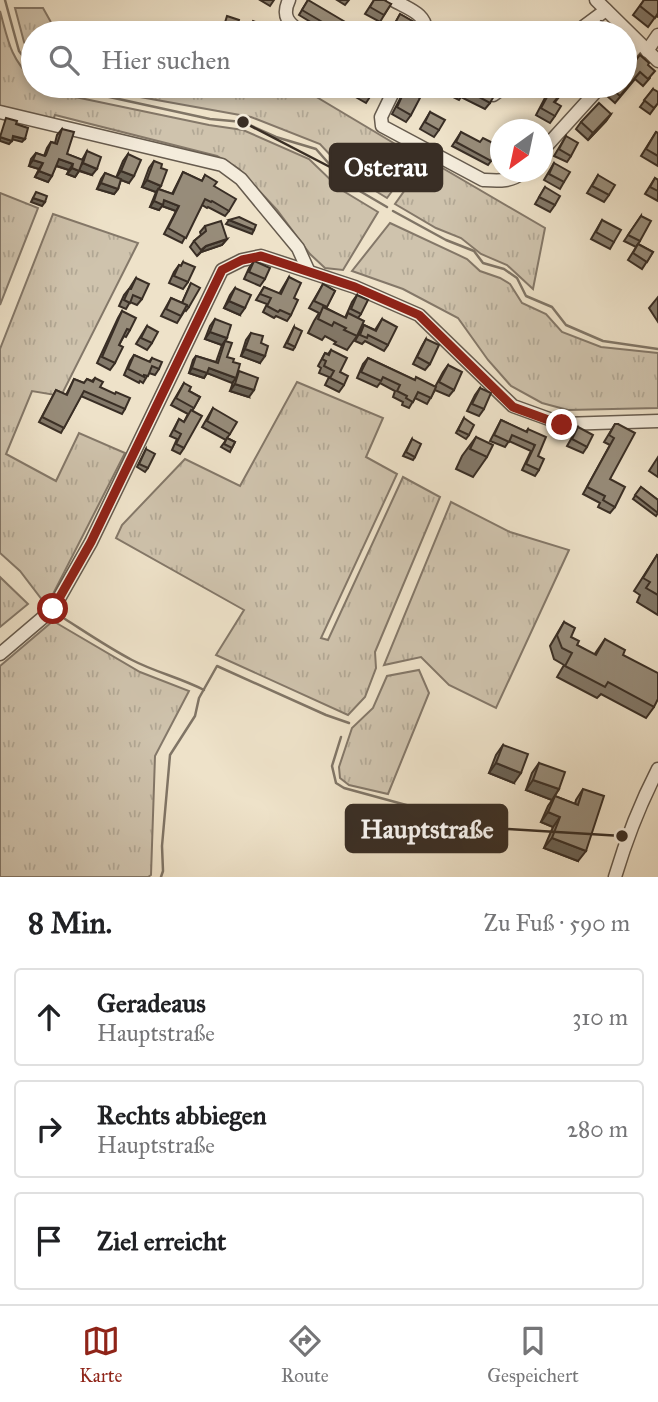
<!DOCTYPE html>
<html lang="de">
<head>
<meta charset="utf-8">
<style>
  body { margin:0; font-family:"IM FELL Great Primer",serif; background:#f2f2f2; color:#202124 }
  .compass { position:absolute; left:490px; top:119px; width:63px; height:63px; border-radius:50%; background:#fff; box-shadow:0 4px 10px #0003; rotate:213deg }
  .stop { position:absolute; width:21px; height:21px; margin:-16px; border:5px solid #8f2418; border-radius:50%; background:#fff }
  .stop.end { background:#8f2418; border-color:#fff; box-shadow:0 2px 7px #0008 }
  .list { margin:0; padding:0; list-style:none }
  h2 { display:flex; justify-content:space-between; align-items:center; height:91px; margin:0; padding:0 28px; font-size:30px }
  h2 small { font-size:23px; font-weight:400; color:#757577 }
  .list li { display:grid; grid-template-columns:46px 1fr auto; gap:21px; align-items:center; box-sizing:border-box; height:98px; margin:0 14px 14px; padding:0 14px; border:2px solid #e0e0e0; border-radius:7px }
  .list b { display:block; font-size:26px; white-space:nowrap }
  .list p { margin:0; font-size:23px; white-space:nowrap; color:#757577 }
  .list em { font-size:23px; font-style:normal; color:#757577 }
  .icon { flex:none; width:38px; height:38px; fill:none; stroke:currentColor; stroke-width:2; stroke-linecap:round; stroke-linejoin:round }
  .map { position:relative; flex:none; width:658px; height:877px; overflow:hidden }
  .search { position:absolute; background:#fff; box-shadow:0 4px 10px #0003; left:21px; right:21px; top:21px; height:77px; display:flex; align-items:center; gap:18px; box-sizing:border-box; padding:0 24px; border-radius:38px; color:#757577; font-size:26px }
  .sheet { height:427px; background:#fff }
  nav { display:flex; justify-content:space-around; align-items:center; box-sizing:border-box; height:98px; border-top:2px solid #e0e0e0; background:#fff; font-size:19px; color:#757577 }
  nav a { display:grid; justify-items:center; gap:4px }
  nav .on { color:#8f2418 }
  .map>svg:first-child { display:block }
  .grass { fill:url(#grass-tufts); stroke:#847869; stroke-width:2 }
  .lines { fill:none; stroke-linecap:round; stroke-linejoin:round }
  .stream { stroke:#807566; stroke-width:2.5 }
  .minor-casing { stroke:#665b4e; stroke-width:15 }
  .minor { stroke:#f4ecdc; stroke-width:12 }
  .wall { fill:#827869; stroke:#392e25; stroke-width:2 }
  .shaded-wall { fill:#6a6255; stroke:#392e25; stroke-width:2 }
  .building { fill:#978c7a; stroke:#392e25; stroke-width:2 }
  .route { stroke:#8f2418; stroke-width:9 }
  .leader { fill:none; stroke:#392e25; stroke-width:2.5 }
  .callout-dot { fill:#392e25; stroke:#f4ecdc; stroke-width:2.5 }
  .callout { fill:#392e25; stroke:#392e25; stroke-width:2.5 }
  .callout-label { font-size:26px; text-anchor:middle; font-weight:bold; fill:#fff }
</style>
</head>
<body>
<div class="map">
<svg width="658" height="877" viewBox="0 0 658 877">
  <defs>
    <pattern id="grass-tufts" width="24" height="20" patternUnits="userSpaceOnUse" patternTransform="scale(1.75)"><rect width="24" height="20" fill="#cfc3ad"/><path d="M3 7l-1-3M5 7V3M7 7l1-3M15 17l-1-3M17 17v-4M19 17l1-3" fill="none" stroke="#b2a895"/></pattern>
  </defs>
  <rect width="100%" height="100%" fill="#eee2c9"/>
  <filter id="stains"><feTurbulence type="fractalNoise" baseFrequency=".00286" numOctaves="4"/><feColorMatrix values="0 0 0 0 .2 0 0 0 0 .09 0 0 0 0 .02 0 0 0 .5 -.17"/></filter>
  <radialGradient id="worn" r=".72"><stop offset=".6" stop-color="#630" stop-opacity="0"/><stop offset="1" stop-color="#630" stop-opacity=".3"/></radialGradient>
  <g class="grass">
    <polygon points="15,8 43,8 57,33 33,33 33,60 24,42"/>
    <path d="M0 11C8 40 10 58 33 80V86H42L61 94 209 125 243 130 309 159 340 189 378 212 343 270 325 268 310 254 277 210 239 169 217 156 55 115 53 120 0 107Z"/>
    <polygon points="79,86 298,86 417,157 387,198 348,174 320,144 251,117"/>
    <polygon points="427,159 545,228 533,289 507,265 481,254 461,238 436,228 395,204"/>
    <polygon points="0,193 38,208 0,305"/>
    <polygon points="53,214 138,243 61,396 32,391 6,454 56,481 79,433 125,453 51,598 43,601 20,571 0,553 0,349"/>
    <polygon points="390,223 467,259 480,271 500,278 510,284 522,303 546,314 562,332 601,347 658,353 658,408 568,410 542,403 511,386 488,360 458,318 403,289 352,271"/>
    <polygon points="297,382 383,418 366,457 397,474 321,638 328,640 403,477 440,497 375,652 376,668 365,697 348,715 216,655 244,610 116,538 122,525 185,459 240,486"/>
    <polygon points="451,502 510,532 569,550 496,708 449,685 421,657 384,665"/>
    <polygon points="0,577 28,604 0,627"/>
    <polygon points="53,621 140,672 189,691 155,756 151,875 148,877 0,877 0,666"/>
    <polygon points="419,670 429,693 388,794 349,785 340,778 339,767 352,728 373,708 387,676"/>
  </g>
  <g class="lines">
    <g class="stream">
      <polyline points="5,0 19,51 33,69"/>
      <polyline points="59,86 210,119 243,122 276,137 316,149 346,183 387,207"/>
      <polyline points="393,211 446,240 474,251 483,263 504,269 517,278 526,296 552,307 566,325 603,341 658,349"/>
      <path d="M65 619C87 633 109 648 132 660 155 672 181 678 204 690"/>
      <polyline points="341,737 332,766 336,783 344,788 483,826 507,831"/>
      <polyline points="161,877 163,871 162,846 170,755 195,716 199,698 217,666 326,715 349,723"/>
    </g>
    <g class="minor-casing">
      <g id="minor">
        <path d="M289 0C281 17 289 24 303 33"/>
        <path d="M393 0C406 8 429 14 425 33"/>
        <polyline points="596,0 658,61"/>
        <polyline points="575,33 606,10"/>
        <polyline points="647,51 658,35"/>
        <polyline points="625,60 639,44"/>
        <path d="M396 86 381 117 382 126 483 180C500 181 510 182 524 172"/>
        <polyline points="474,86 493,95 506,86"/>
        <polyline points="0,112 222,165 241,179 298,248 308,270"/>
        <polyline points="542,151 601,86"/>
        <polyline points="0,654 53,609 91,542 222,270 242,260 261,256 355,287 419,315 513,406 563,424 658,421"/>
        <path d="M615 877C626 840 640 804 658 769"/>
      </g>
    </g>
    <use href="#minor" class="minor"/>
  </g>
  <g class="wall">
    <polygon points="260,0 274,0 270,6"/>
    <polygon points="308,0 341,33 329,33 299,15"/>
    <polygon points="337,0 349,0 345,5"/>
    <polygon points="374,0 391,4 380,22 365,14"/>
    <polygon points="644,0 658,0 658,17 656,16 648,27 633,15"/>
    <polygon points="400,14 414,22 407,33 392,33 390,32"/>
    <polygon points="593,28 611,33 590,33"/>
    <polygon points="648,65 650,78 643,86 635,79 615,103 607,96 615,86"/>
    <polygon points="358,86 377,86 366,103 352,95"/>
    <polygon points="421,86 475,86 490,103 485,109 461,97 459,100 433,87 430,91"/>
    <polygon points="539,86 568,86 555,102 555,116 550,123 536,115 547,94 538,87"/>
    <polygon points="653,89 658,103 650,114 640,107"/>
    <polygon points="405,90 411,115 406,122 392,114 401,97"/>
    <polygon points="430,112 439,130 434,137 420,129"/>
    <polygon points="611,114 606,121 588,140 576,129 581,122"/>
    <polygon points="62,129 67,154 82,160 87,151 92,175 79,171 75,177 67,174 69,170 56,166 48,182 35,177 39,169 29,166 31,159 36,153 44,156 47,148 51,142 55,143 57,135"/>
    <polygon points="461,132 491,161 488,165 452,146"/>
    <polygon points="656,132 658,133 658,166 641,156"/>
    <polygon points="566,136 571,156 567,162 554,156"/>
    <polygon points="128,154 129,183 121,180 118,189 114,194 97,189 101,179 105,173 116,178 123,161"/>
    <polygon points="154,161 161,168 159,189 172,194 183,172 202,181 205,175 214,186 229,211 225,216 208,207 207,208 202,205 182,243 164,234 176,211 162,206 159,210 150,207 156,192 142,187 149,168"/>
    <polygon points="554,163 564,182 560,189 544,180"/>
    <polygon points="598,175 609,195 604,202 587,193"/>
    <polygon points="655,178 658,180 658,201 645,194"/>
    <polygon points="545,187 555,205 550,212 535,204"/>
    <polygon points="641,216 640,241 636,247 624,241"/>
    <polygon points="602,220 614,242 610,249 591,239"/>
    <polygon points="205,226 227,239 222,245 201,252 197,256 190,247 194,241 201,235 200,232"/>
    <polygon points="638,244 653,252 642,269 628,260"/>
    <polygon points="254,261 265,279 260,286 244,279 249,268"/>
    <polygon points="183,262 188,282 183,289 169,283 174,272 179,265 181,266"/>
    <polygon points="289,277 294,298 291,315 287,321 276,316 274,318 263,312 267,304 256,300 264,287 279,294"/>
    <polygon points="136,278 142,299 137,305 130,302 126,309 119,306 124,295 129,289"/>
    <polygon points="191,283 189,307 186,311 185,310 177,323 161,316 171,298 182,303"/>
    <polygon points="323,284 335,291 326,308 345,318 352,302 357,295 361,314 358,318 357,336 347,350 334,344 336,342 325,336 322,340 308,333 314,321 319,313 309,308"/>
    <polygon points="235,288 240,315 224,308 230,295"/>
    <polygon points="658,297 658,322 649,308"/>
    <polygon points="122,311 130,330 126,337 124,336 119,345 115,363 110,370 97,363 118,318"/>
    <polygon points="215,319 227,338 222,345 205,339 210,326"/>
    <polygon points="382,319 388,345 384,351 365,341 362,344 355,341 364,325 375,330"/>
    <polygon points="147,326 152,343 147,350 136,344"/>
    <polygon points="294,327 295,347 293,350 284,347"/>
    <polygon points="251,333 261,343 260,363 241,356 246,340"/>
    <polygon points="426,339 430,364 425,370 413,364 422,346"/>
    <polygon points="225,341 227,357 233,362 237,374 249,397 230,391 233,382 207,373 204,378 189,373 193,360 196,356 216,362 222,345"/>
    <polygon points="331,350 340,372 344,385 339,392 325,385 329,377 319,373 321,368 318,366 325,353 328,354"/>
    <polygon points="134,355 149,362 152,358 159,369 155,375 149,373 143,383 140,381 139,383 124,375 130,361"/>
    <polygon points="368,358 414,380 435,387 443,372 448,365 454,390 449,396 435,390 427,404 415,398 409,408 402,405 403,402 393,397 395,391 380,383 377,387 357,378 363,364"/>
    <polygon points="95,378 100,387 125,409 122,414 81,396 61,433 39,422 56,390 66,395 74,379 84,383 87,379 92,381"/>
    <polygon points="184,383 189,391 200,397 192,411 184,448 180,454 172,450 177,439 170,436 179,419 184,422 188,414 171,405"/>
    <polygon points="480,388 484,409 479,416 467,411 475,395"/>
    <polygon points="213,408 230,434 227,438 235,442 230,452 221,447 226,440 202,427"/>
    <polygon points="464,418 469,435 466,439 456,433"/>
    <polygon points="501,420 526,432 528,429 538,456 539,470 535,476 522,470 531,451 509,441 505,447 490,441"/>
    <polygon points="615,424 618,424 610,479 615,507 610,513 598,507 600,503 583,494 610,445 604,442"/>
    <polygon points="578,427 587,447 583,453 567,446"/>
    <polygon points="476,437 487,457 473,477 456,469 462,456"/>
    <polygon points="412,439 415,457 413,460 403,456"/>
    <polygon points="146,449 148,468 145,472 137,467"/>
    <polygon points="658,457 658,477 649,471"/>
    <polygon points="641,487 658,500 658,513 656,516 633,499"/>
    <polygon points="657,555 658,556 658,615 637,602 640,595 634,591"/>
    <polygon points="564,622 571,637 577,645 594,655 605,639 623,655 654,707 646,718 601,694 597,698 557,677 564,665 554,659 550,646"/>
    <polygon points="503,745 514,783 489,773 496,755"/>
    <polygon points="539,763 559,789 552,800 526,790 532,773"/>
    <polygon points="583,789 578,861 544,848 553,827 541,822 548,806 555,796 575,804 576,800"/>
  </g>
  <g class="shaded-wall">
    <polygon points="611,114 606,121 588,140 593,133"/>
    <polygon points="13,136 25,139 22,142 11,139"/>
    <polygon points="0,137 12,141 9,144 0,141"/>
    <polygon points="59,159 73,164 69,170 54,165"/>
    <polygon points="33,160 43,163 39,169 29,166"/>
    <polygon points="83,163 97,169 92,175 78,170"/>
    <polygon points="72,168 79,171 75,177 67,174"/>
    <polygon points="39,171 52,176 48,182 35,177"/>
    <polygon points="121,171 134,176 129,183 116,178"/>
    <polygon points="147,180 161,186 156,192 142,187"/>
    <polygon points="101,183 118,189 114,194 97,189"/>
    <polygon points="33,198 45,202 42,206 31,202"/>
    <polygon points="164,200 179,206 176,211 162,206 159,210 150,207 154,201"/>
    <polygon points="229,220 254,230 252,234 226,224"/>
    <polygon points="227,239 222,245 201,252 197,256 206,246"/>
    <polygon points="229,301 245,308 240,315 224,308"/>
    <polygon points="210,332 227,338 222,345 205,339"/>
    <polygon points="245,349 265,356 260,363 241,356"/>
    <polygon points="192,368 209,368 236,378 232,383 207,373 204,378 189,373"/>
    <polygon points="235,384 254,390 249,397 230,391"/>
    <polygon points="496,763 521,773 514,783 489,773"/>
    <polygon points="533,780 559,789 552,800 526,790"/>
    <polygon points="548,812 560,817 553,827 541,822"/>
    <polygon points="552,838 586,851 578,861 544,848"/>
  </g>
  <g class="building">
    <polygon points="308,0 347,23 341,33 302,10"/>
    <polygon points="374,0 384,0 391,4 384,15 370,7"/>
    <polygon points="644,0 658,0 658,13 655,18 640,6"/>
    <polygon points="400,14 414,22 408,32 394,25"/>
    <polygon points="227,16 239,20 235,33 222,32"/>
    <polygon points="253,21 280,33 281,31 286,33 248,33"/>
    <polygon points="601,21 613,31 611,33 598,33 593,28"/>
    <polygon points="447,25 457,31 456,33 443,33"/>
    <polygon points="495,26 503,33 489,33"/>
    <polygon points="524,29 529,33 520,33"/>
    <polygon points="640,55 649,63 648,65 655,71 648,79 640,72 620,96 612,89 615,86 625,86 625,74"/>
    <polygon points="359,86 377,86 371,96 357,88"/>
    <polygon points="450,86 475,86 494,96 490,103 466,90 464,93"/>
    <polygon points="550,86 567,86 554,102 561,106 555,116 541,108 552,88"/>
    <polygon points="653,89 658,92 658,103 654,108 644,100"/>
    <polygon points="405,90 420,98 411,115 397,107"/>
    <polygon points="599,103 611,114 593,133 581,122"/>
    <polygon points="430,112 445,120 439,130 425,122"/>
    <polygon points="6,118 17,121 16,124 28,128 25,139 13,136 12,141 0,137"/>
    <polygon points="526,124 534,130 523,130"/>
    <polygon points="62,129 74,132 67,154 83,160 79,171 72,168 73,164 59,159 52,176 39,171 43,163 33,160 36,153 45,156 46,155 51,142 57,144"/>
    <polygon points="461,132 480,142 483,138 499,146 491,161 456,142"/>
    <polygon points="656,132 658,133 658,156 646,149"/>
    <polygon points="566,136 578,143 571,156 559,149"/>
    <polygon points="87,151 101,157 97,169 83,163"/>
    <polygon points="128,154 141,160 134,176 121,171"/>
    <polygon points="154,161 162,164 161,168 167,170 161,186 147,180"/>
    <polygon points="554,163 570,172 564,182 549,174"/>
    <polygon points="183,172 202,181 205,175 217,182 214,186 236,199 229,211 212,201 211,202 205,199 186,238 168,228 179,206 164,200 163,205 154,201 158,189 173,194"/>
    <polygon points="105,173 121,179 118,189 101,183"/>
    <polygon points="598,175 615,185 609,195 592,186"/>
    <polygon points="655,178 658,180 658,191 650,187"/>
    <polygon points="545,187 560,196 555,205 539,197"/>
    <polygon points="36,192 47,196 45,202 33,198"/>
    <polygon points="641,216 651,221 640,241 628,235"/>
    <polygon points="239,217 256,225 254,230 229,220"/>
    <polygon points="602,220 621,230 614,242 596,232"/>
    <polygon points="221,221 227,239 206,246 201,250 194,241 206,231 205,226"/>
    <polygon points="638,244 653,252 647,262 633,253"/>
    <polygon points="254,261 270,268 265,279 249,272"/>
    <polygon points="183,262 195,267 188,282 174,276 179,265 181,266"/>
    <polygon points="289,277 301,283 294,298 298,300 291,315 280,310 278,312 267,306 271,298 260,294 264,287 281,294"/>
    <polygon points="136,278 149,284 142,299 133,295 130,303 124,300 129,289 131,289"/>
    <polygon points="191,283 200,288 189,307 182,303"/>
    <polygon points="323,284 335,291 327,307 314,301"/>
    <polygon points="235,288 251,295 245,308 229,301"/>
    <polygon points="357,295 368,300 361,314 351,309"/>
    <polygon points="171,298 187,305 181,316 166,309"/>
    <polygon points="323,307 346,318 348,313 364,321 357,336 344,330 346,328 334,322 332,326 318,319"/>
    <polygon points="122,311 136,318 130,330 127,329 119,345 123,347 115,363 102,357"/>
    <polygon points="215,319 231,325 227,338 210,332"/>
    <polygon points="382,319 397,327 388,345 368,335 367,338 360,335 364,325 376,331"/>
    <polygon points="147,326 158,332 152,343 141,338"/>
    <polygon points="294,327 302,331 295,347 287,343"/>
    <polygon points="251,333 263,336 261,343 268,346 265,356 245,349"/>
    <polygon points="426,339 439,345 430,364 417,357"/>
    <polygon points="225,341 232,343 227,357 234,359 233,362 240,364 236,378 209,368 207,373 192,368 196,356 218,363"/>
    <polygon points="331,350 347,358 340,372 348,376 344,385 330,378 334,371 324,366 326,361 322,359 325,353 329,355"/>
    <polygon points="134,355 150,362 152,358 162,362 159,369 152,366 148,376 144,375 144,377 128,369"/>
    <polygon points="368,358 415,380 416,377 436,387 431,398 418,392 413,402 406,398 407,396 397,391 400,385 383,377 381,381 361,372"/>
    <polygon points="448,365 462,372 454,390 439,382"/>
    <polygon points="239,371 258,378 254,390 235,384"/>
    <polygon points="95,378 103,382 100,387 115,394 116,392 130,398 125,409 84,391 64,428 42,417 56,390 67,395 74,379 84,383 87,379 93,382"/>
    <polygon points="184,383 191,387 189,391 200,397 194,408 176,398"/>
    <polygon points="480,388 491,393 484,409 472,404"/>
    <polygon points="213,408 237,422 230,434 207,421"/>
    <polygon points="191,410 202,416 184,448 176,444 181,434 174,430 179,419 184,422"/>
    <polygon points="464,418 474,425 469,435 458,430"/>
    <polygon points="501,420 527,432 528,429 546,437 538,456 544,459 539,470 526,464 535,445 512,435 509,442 494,435"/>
    <polygon points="615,424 618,424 635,433 610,479 625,487 615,507 603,500 605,496 587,487 614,438 609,435"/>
    <polygon points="578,427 593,435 587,447 572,439"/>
    <polygon points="476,437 493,445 487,457 470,449"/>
    <polygon points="227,438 235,442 232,448 224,444"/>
    <polygon points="412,439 421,444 415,457 406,452"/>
    <polygon points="146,449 155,454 148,468 139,464"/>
    <polygon points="641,487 658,500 658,513 635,495"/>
    <polygon points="657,555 658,556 658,595 646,588 650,582 643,578"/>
    <polygon points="564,622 575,628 571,637 579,641 577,645 596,655 605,639 625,650 623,655 658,673 658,699 654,707 608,682 605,687 565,666 572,653 562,648 557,635"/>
    <polygon points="503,745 528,754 521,773 496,763"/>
    <polygon points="539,763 565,772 559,789 533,780"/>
    <polygon points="583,789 604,796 586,851 552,838 560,817 548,812 555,796 578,805"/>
  </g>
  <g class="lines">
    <polyline class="route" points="53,609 91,542 222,270 242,260 261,256 355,287 419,315 513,407 562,425"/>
  </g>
  <path class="leader" d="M243 122L330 167M622 836L507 829"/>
  <g class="callout-dot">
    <circle cx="243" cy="122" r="7"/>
    <circle cx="622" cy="836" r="7"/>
  </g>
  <g class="callout">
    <rect x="330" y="144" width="112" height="47" rx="7"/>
    <rect x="346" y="805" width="161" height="47" rx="7"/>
  </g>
  <g class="callout-label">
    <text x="386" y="176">Osterau</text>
    <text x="427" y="838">Hauptstraße</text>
  </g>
  <rect width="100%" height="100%" filter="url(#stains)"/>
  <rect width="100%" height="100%" fill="url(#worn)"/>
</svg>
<svg class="compass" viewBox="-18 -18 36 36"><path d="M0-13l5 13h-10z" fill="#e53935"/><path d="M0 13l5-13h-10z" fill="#757577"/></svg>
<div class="stop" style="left:53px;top:609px"></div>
<div class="stop end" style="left:562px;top:425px"></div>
<div class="search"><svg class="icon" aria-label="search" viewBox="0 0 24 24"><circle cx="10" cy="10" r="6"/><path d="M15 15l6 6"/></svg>Hier suchen</div>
</div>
<section class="sheet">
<h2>8 Min.<small>Zu Fuß · 590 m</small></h2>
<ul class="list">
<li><svg class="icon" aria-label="ahead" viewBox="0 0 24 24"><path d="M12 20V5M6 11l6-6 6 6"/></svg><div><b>Geradeaus</b><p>Hauptstraße</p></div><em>310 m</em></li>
<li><svg class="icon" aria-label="right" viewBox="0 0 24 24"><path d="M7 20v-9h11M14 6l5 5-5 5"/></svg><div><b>Rechts abbiegen</b><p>Hauptstraße</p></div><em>280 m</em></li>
<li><svg class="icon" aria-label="arrive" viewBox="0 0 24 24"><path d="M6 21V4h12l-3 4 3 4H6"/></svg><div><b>Ziel erreicht</b></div></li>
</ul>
</section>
<nav>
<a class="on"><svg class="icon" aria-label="map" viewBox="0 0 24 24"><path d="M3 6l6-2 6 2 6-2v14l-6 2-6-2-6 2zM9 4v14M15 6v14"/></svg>Karte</a>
<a><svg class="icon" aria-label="directions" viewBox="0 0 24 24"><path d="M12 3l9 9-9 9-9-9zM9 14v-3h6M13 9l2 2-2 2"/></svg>Route</a>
<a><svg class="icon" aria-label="saved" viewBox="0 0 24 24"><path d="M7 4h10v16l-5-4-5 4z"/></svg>Gespeichert</a>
</nav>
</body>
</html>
